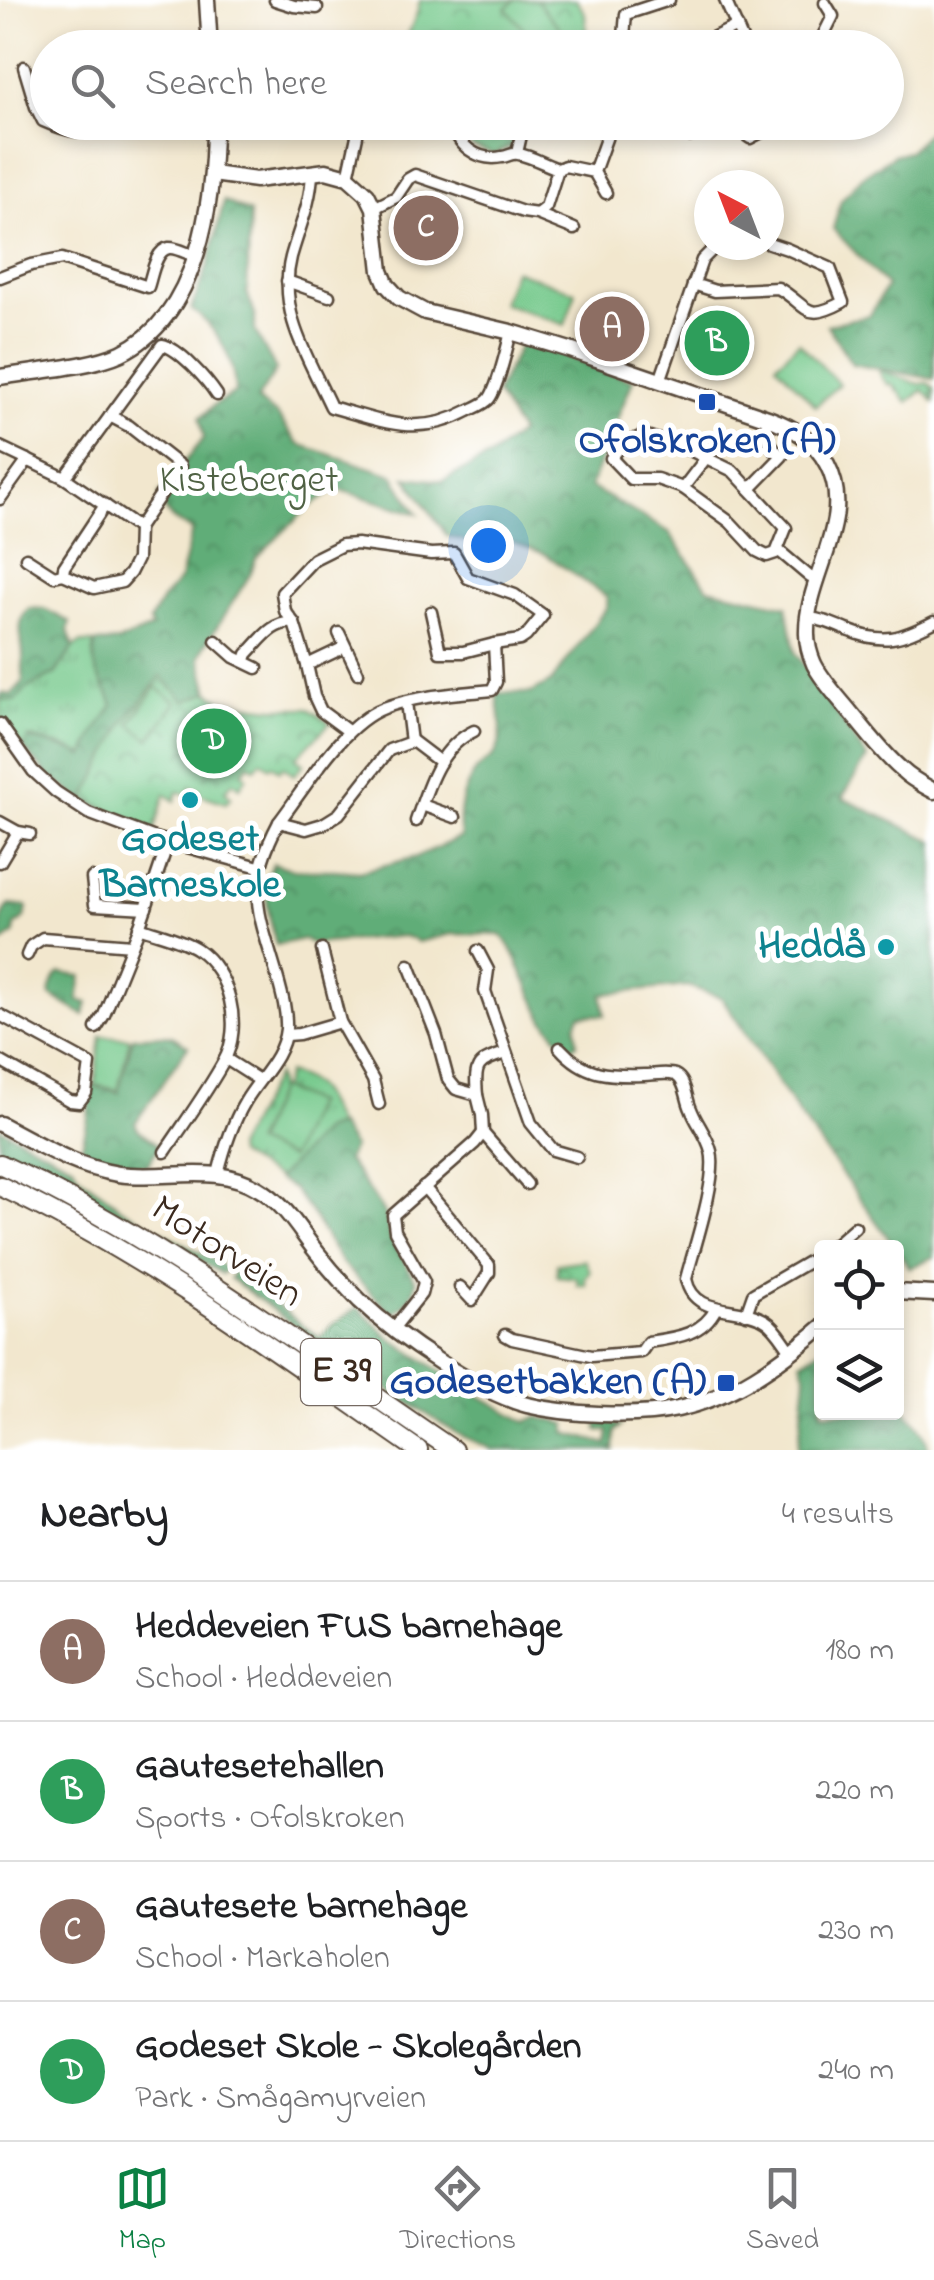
<!DOCTYPE html>
<html lang="en">
<head>
<meta charset="utf-8">
<style>
  body { margin:0; font-family:"Indie Flower",sans-serif; background:#f6f6f6; color:#202124 }
  .controls { position:absolute; right:30px; bottom:30px; display:grid; overflow:hidden; border-radius:10px; box-shadow:0 5px 15px #0003 }
  .controls button { width:90px; height:90px; display:grid; place-items:center; padding:0; border:0; border-bottom:2px solid #e0e0e0; background:#fff; color:#202124; font:50px sans-serif }
  .compass { position:absolute; left:694px; top:170px; width:90px; height:90px; border-radius:50%; background:#fff; box-shadow:0 5px 15px #0003; rotate:318deg }
  .you { position:absolute; left:488px; top:545px; width:35px; height:35px; margin:-25px; border:8px solid #fff; border-radius:50%; background:#1a73e8; box-shadow:0 0 0 15px #1a73e833 }
  .badge { display:grid; place-items:center; width:65px; height:65px; border-radius:50%; background:#0b8043; color:#fff; font-size:32px; font-weight:700 }
  .pin { position:absolute; translate:-50% -50%; border:5px solid #fff; box-shadow:0 2px 10px #0006 }
  .list { margin:0; padding:0; list-style:none }
  h2 { display:flex; justify-content:space-between; align-items:center; height:130px; margin:0; padding:0 40px; font-size:42px }
  h2 small { font-size:32px; font-weight:400; color:#757577 }
  .list li { display:grid; grid-template-columns:65px 1fr auto; gap:30px; align-items:center; box-sizing:border-box; height:140px; padding:0 40px; border-top:2px solid #e0e0e0 }
  .list b { display:block; font-size:38px; white-space:nowrap }
  .list p { margin:0; font-size:32px; white-space:nowrap; color:#757577 }
  .list em { font-size:32px; font-style:normal; color:#757577 }
  .icon { flex:none; width:55px; height:55px; fill:none; stroke:currentColor; stroke-width:2; stroke-linecap:round; stroke-linejoin:round }
  .map { position:relative; flex:none; width:934px; height:1450px; overflow:hidden }
  .search { position:absolute; background:#fff; box-shadow:0 5px 15px #0003; left:30px; right:30px; top:30px; height:110px; display:flex; align-items:center; gap:25px; box-sizing:border-box; padding:0 35px; border-radius:55px; color:#757577; font-size:38px }
  .sheet { height:690px; background:#fff }
  nav { display:flex; justify-content:space-around; align-items:center; box-sizing:border-box; height:140px; border-top:2px solid #e0e0e0; background:#fff; font-size:28px; color:#757577 }
  nav a { display:grid; justify-items:center; gap:5px }
  nav .on { color:#0b8043 }
  .map>svg:first-child { display:block }
  .grass { fill:url(#grass-tufts); stroke:#587a55; stroke-width:2.5 }
  .forest { fill:url(#forest-crowns); stroke:#4e6c4b; stroke-width:2.5 }
  .park { fill:url(#park-crowns); stroke:#587a55; stroke-width:2.5 }
  .garden { fill:#76c98c; stroke:#587a55; stroke-width:2.5 }
  .lines { fill:none; stroke-linecap:round; stroke-linejoin:round }
  .street-casing { stroke:#564638; stroke-width:15 }
  .secondary-casing { stroke:#564638; stroke-width:19 }
  .highway-casing { stroke:#564638; stroke-width:22 }
  .street { stroke:#fff; stroke-width:10 }
  .secondary { stroke:#fff; stroke-width:14 }
  .highway { stroke:#fff; stroke-width:18 }
  .transit-dot { fill:#1a4fb4; stroke:#fff; stroke-width:4 }
  .culture-dot { fill:#0f9aa8; stroke:#fff; stroke-width:4 }
  .labels { text-anchor:middle; dominant-baseline:central; stroke-width:10; stroke-linejoin:round; paint-order:stroke }
  .shield { fill:#fff; stroke:#766a62; stroke-width:2.5 }
  .shield-label { font-size:38px; font-weight:bold; fill:#3b2a1e }
  .transit-label { font-size:40px; font-weight:bold; fill:#164399; stroke:#fff }
  .park-label { font-size:40px; fill:#506244; stroke:#fff }
  .culture-label { font-size:40px; font-weight:bold; fill:#0d838f; stroke:#fff }
  .street-label { font-size:40px; fill:#3b2a1e; stroke:#fff }
</style>
</head>
<body>
<div class="map">
<svg width="934" height="1450" viewBox="0 0 934 1450">
  <defs>
    <pattern id="grass-tufts" width="24" height="20" patternUnits="userSpaceOnUse" patternTransform="scale(2.5)"><rect width="24" height="20" fill="#76c98c"/><path d="M3 7l-1-3M5 7V3M7 7l1-3M15 17l-1-3M17 17v-4M19 17l1-3" fill="none" stroke="#62a372"/></pattern>
    <pattern id="forest-crowns" width="20" height="18" patternUnits="userSpaceOnUse" patternTransform="scale(2.5)"><rect width="20" height="18" fill="#60ad78"/><path d="M2 6a3 3 0 1 1 6 0M12 15a3 3 0 1 1 6 0" fill="none" stroke="#508d62"/></pattern>
    <pattern id="park-crowns" width="20" height="18" patternUnits="userSpaceOnUse" patternTransform="scale(2.5)"><rect width="20" height="18" fill="#76c98c"/><path d="M2 6a3 3 0 1 1 6 0M12 15a3 3 0 1 1 6 0" fill="none" stroke="#62a372"/></pattern>
  </defs>
  <rect width="100%" height="100%" fill="#fff"/>
  <filter id="ink" filterUnits="userSpaceOnUse"><feTurbulence type="fractalNoise" baseFrequency=".01" numOctaves="2"/><feDisplacementMap in="SourceGraphic" scale="20" xChannelSelector="R" yChannelSelector="G"/><feConvolveMatrix kernelMatrix="1 2 1 2 8 2 1 2 1" color-interpolation-filters="sRGB"/></filter>
  <filter id="wash" filterUnits="userSpaceOnUse"><feTurbulence type="fractalNoise" baseFrequency=".0048" numOctaves="4" result="noise"/><feDisplacementMap in="SourceGraphic" scale="40" xChannelSelector="R" yChannelSelector="G"/><feGaussianBlur stdDeviation="2.25" result="paint"/><feColorMatrix in="noise" values="0 0 0 0 0 0 0 0 0 0 0 0 0 0 0 0 0 1.4 0 .05"/><feComposite in="paint" operator="in"/></filter>
  <g filter="url(#wash)">
    <rect width="100%" height="100%" fill="#f2e7ce"/>
    <g class="grass">
      <path d="M80 643H95L93 659 114 706 94 735 84 757C69 745 47 744 29 738L24 749 0 716V699L15 701 26 689 55 674 74 647Z"/>
      <path d="M287 1073C322 1082 322 1096 337 1126L324 1130 281 1176 275 1177 237 1155 236 1148 276 1075 279 1088 255 1142 314 1104 282 1089Z"/>
    </g>
    <g class="forest">
      <polygon points="934,111 934,379 852,364 827,325 870,315 887,286 833,229 841,200 862,177 894,155 909,151 928,132"/>
      <path d="M224 201 250 213 247 293 255 315V331L276 370 257 400 278 416 298 444 393 475 418 514 337 489 308 508 256 558 250 575 204 647 200 657 209 692 185 702 189 782 165 793 154 831 81 799 49 776 24 749 28 738C47 744 68 746 84 756L94 735 113 705C103 678 90 675 95 643L118 642 152 628 149 622 162 600 180 579 192 530C172 520 166 517 159 495L204 438 200 418 214 405 235 393C235 360 218 328 191 309L208 265Z"/>
      <path d="M522 341 633 380 590 487 669 532 708 588 787 606 795 652 867 758 842 798 934 841V1257L910 1268 801 1118 722 998 688 986 602 994 605 1015H580L576 1025 577 1044 568 1049 544 1020 511 948 501 935 452 934 418 942 405 936 313 944 303 939 276 945C270 921 260 886 273 863L294 870H335L359 872 416 857 461 837C457 815 462 789 476 771 481 764 490 761 494 755 506 738 499 712 497 693H531L551 682 607 607V597L545 554 481 530 471 543 447 536 406 477 442 481 491 456 520 433 496 393Z"/>
      <path d="M29 608 44 609 70 622 68 632 74 647 55 674 26 689 15 701 0 699 2 693 11 695 23 682C23 673 23 665 23 656 22 636 15 624 29 608Z"/>
      <path d="M10 905 27 907 25 918 15 926 14 934 0 945C0 931 0 912 10 905Z"/>
      <path d="M60 973 82 976 78 1000 88 1003 84 1015 51 996C49 990 55 976 60 973Z"/>
      <polygon points="162,1035 172,1036 188,1046 135,1123 138,1129 159,1146 147,1166 103,1160 80,1154 88,1118 90,1092 94,1086 118,1092 133,1037"/>
      <path d="M339 1126 353 1147 347 1160 380 1207 386 1217 390 1237 416 1281C415 1293 404 1309 393 1313L386 1308 341 1262 311 1213 293 1189 277 1179 324 1130Z"/>
      <path d="M0 1128 73 1165C81 1184 106 1190 119 1207L227 1268 222 1274 114 1210 0 1154Z"/>
      <polygon points="234,1270 304,1327 321,1337 328,1328 358,1307 390,1338 465,1387 526,1422 537,1417 567,1424 566,1433 607,1444 609,1431 598,1430 597,1420 621,1426 615,1431 614,1450 494,1450 458,1434 339,1359 230,1278"/>
      <path d="M821 1349 822 1412H896L897 1402C910 1416 928 1430 928 1450H798L806 1377 801 1361Z"/>
    </g>
    <g class="park">
      <polygon points="420,0 576,0 585,13 587,47 439,48 408,35 417,13"/>
      <polygon points="466,128 514,141 513,146 494,154 473,147 460,133"/>
      <polygon points="879,370 919,384 928,383 934,388 934,402 923,390 908,402 891,383 888,385 881,376"/>
      <polygon points="161,676 185,701 209,692 225,702 272,708 308,708 330,723 296,758 304,764 294,775 283,767 280,771 272,765 270,767 261,761 255,768 249,764 242,772 247,777 240,787 233,782 225,791 231,797 226,803 198,794 200,789 191,786 188,794 178,792 175,801 165,794 154,831 85,799 125,722"/>
      <polygon points="585,1260 590,1271 585,1278 586,1285 577,1285 578,1278 557,1276 557,1264"/>
    </g>
    <g class="garden">
      <polygon points="515,0 536,0 564,33 547,47 539,47 506,8"/>
      <polygon points="514,270 576,292 565,325 502,303"/>
      <polygon points="799,342 839,384 816,406 776,364"/>
      <polygon points="156,687 177,702 150,739 130,724"/>
      <polygon points="101,1036 130,1038 118,1090 95,1085"/>
      <polygon points="279,1088 314,1103 290,1158 255,1143"/>
    </g>
  </g>
  <g filter="url(#ink)">
    <g class="lines">
      <g class="street-casing">
        <g id="street">
          <polyline points="275,0 294,6 317,8"/>
          <polyline points="725,0 746,48"/>
          <polyline points="623,48 626,14 669,0"/>
          <polyline points="692,48 737,26"/>
          <polyline points="817,48 833,16 825,3"/>
          <path d="M24 67 36 107 43 121C61 129 88 139 102 122"/>
          <polyline points="267,122 269,128 302,122"/>
          <path d="M453 122C456 145 478 162 502 157 510 156 510 153 518 154 531 156 546 165 558 169L565 166 594 172"/>
          <polyline points="592,122 605,131 607,136 594,172 606,193"/>
          <polyline points="734,122 739,130 750,138 781,122"/>
          <polyline points="690,136 713,122"/>
          <polyline points="517,153 524,122"/>
          <path d="M312 173C311 203 299 228 291 257 277 312 309 359 331 407 382 421 418 438 468 411 474 408 485 404 489 399 498 388 507 347 511 332"/>
          <polyline points="348,177 357,136 354,122"/>
          <polyline points="374,208 396,197 408,179 415,175 523,212 537,214 574,229"/>
          <polyline points="537,214 546,207 558,169"/>
          <path d="M0 277 31 265 62 259 148 287C152 276 155 250 169 248 176 247 188 254 195 256"/>
          <polyline points="287,281 329,296"/>
          <path d="M693 284 715 291 778 288C809 306 804 323 843 302L830 268 787 249 769 243"/>
          <polyline points="660,381 702,260 714,248 731,249 741,245"/>
          <polygon points="644,435 692,451 733,471 786,528 776,553 767,556 757,551 730,522 683,488 657,479 631,479 611,458 621,446"/>
          <polyline points="0,447 65,478 138,528 180,466 129,426 110,416"/>
          <path d="M65 478 162 345C179 348 207 380 217 395"/>
          <polyline points="683,488 706,458"/>
          <path d="M750 489 782 456C768 445 764 435 768 418"/>
          <polyline points="0,499 28,460"/>
          <polyline points="105,505 64,567 63,574 94,588 122,582 130,573 137,559 138,528"/>
          <polyline points="778,550 810,577 817,580"/>
          <polyline points="26,558 54,576 63,574"/>
          <path d="M807 618C822 619 833 624 847 630 884 645 900 639 934 622"/>
          <polyline points="339,633 358,673"/>
          <polyline points="216,641 234,657 257,668"/>
          <path d="M245 660 247 654C260 641 273 620 294 623"/>
          <polyline points="307,665 345,647"/>
          <polyline points="0,724 33,771 56,792 88,813 155,838 259,867"/>
          <polyline points="348,731 321,711 314,696 307,665 294,623 285,611 282,593 314,559 342,545 357,544 431,554 454,553 468,578 515,595 543,615 526,636 520,640 494,644 463,652 440,652 431,612"/>
          <polyline points="411,740 440,762"/>
          <polyline points="422,805 455,817"/>
          <path d="M416 821C428 787 438 748 474 731"/>
          <polyline points="0,822 18,832 30,834"/>
          <polyline points="279,822 306,829 323,824 339,814 389,750 411,742 406,702"/>
          <polyline points="0,862 18,832"/>
          <polyline points="92,878 95,905 146,908"/>
          <path d="M139 927C158 934 180 938 197 949 230 971 243 1026 224 1061 207 1092 185 1122 165 1152"/>
          <polyline points="322,950 340,1022 373,1080 379,1104"/>
          <polyline points="478,951 488,970 485,991 531,1123 553,1150 577,1157"/>
          <polyline points="27,955 31,946 43,938 132,945"/>
          <polyline points="409,965 436,1034 448,1079 456,1089 477,1095 482,1115 483,1133 527,1184"/>
          <polyline points="0,1015 90,1064 86,1093 79,1102 70,1101 0,1061"/>
          <polyline points="96,1028 104,1015 138,931 169,840"/>
          <polyline points="286,1035 299,1034 340,1022"/>
          <path d="M560 1048C585 1076 608 1076 644 1075 653 1075 667 1072 675 1075 686 1080 686 1099 691 1109 696 1123 707 1135 711 1151 718 1178 694 1248 686 1279 694 1318 740 1304 766 1321 776 1327 784 1342 791 1351"/>
          <polyline points="226,1059 259,1080"/>
          <path d="M477 1095C474 1064 477 1062 506 1053"/>
          <path d="M218 1174C224 1149 232 1124 245 1102 259 1078 283 1058 286 1029 287 1011 282 994 277 976 258 910 244 888 279 822 306 787 342 724 384 708 417 695 457 694 492 690L496 682 494 644"/>
          <polyline points="424,1187 489,1265 489,1273 472,1300 460,1287"/>
          <polyline points="831,1248 855,1227"/>
          <polyline points="746,1314 753,1294 822,1254"/>
          <polyline points="393,1329 421,1294 424,1282 395,1231 393,1215 475,1143 483,1133"/>
          <path d="M505 1335 512 1339 591 1356 641 1352 648 1342C675 1338 703 1335 716 1308"/>
        </g>
      </g>
      <g class="secondary-casing">
        <g id="secondary">
          <polyline points="207,0 210,48"/>
          <path d="M213 174 256 180 326 171 348 177 367 194 374 208 381 271 387 285 399 298 425 312 511 332 570 350 768 418C792 427 814 439 827 464 857 520 805 577 807 634 807 644 810 655 814 664 823 682 839 698 851 713 867 732 883 754 902 770 911 779 923 785 934 791"/>
          <path d="M0 377C34 371 90 367 121 353 199 316 214 200 214 122"/>
          <path d="M0 1124C38 1144 75 1167 118 1174 166 1181 215 1162 259 1189 284 1203 298 1228 315 1250 329 1268 344 1285 360 1301 398 1337 477 1392 527 1405 568 1415 637 1418 678 1409 733 1397 780 1363 822 1327"/>
          <polyline points="896,1292 934,1294"/>
        </g>
      </g>
      <g class="highway-casing">
        <g id="highway">
          <path d="M0 1164C164 1240 304 1350 453 1450"/>
          <path d="M0 1186C150 1257 282 1356 418 1450"/>
        </g>
      </g>
      <use href="#street" class="street"/>
      <use href="#secondary" class="secondary"/>
      <use href="#highway" class="highway"/>
    </g>
  </g>
  <g class="transit-dot">
    <rect x="697" y="392" width="20" height="20" rx="5"/>
    <rect x="716" y="1373" width="20" height="20" rx="5"/>
  </g>
  <g class="culture-dot">
    <circle cx="190" cy="800" r="10"/>
    <circle cx="886" cy="947" r="10"/>
  </g>
  <g class="labels">
    <rect class="shield" x="301" y="1339" width="80" height="66" rx="8"/>
    <g class="shield-label">
      <text x="341" y="1372">E 39</text>
    </g>
    <g class="transit-label">
      <text x="707" y="442">Ofolskroken (A)</text>
      <text x="706" y="1383" text-anchor="end">Godesetbakken (A)</text>
    </g>
    <g class="park-label">
      <text x="249" y="481">Kisteberget</text>
    </g>
    <g class="culture-label">
      <text x="190" y="840">Godeset<tspan x="190" dy="46">Barneskole</tspan></text>
      <text x="866" y="947" text-anchor="end">Heddå</text>
    </g>
    <g class="street-label">
      <text transform="translate(226 1253) rotate(33)">Motorveien</text>
    </g>
  </g>
</svg>
<div class="controls">
<button><svg class="icon" aria-label="locate" viewBox="0 0 24 24"><circle cx="12" cy="12" r="6"/><path d="M12 2v4M12 18v4M2 12h4M18 12h4"/></svg></button>
<button><svg class="icon" aria-label="layers" viewBox="0 0 24 24"><path d="M12 4l9 5-9 5-9-5zM3 14l9 5 9-5"/></svg></button>
</div>
<svg class="compass" viewBox="-18 -18 36 36"><path d="M0-13l5 13h-10z" fill="#e53935"/><path d="M0 13l5-13h-10z" fill="#757577"/></svg>
<div class="you"></div>
<div class="pin badge" style="left:612px;top:329px;background:#8d6e63">A</div>
<div class="pin badge" style="left:717px;top:343px;background:#2e9e5b">B</div>
<div class="pin badge" style="left:426px;top:228px;background:#8d6e63">C</div>
<div class="pin badge" style="left:214px;top:741px;background:#2e9e5b">D</div>
<div class="search"><svg class="icon" aria-label="search" viewBox="0 0 24 24"><circle cx="10" cy="10" r="6"/><path d="M15 15l6 6"/></svg>Search here</div>
</div>
<section class="sheet">
<h2>Nearby<small>4 results</small></h2>
<ul class="list">
<li><span class="badge" style="background:#8d6e63">A</span><div><b>Heddeveien FUS barnehage</b><p>School · Heddeveien</p></div><em>180 m</em></li>
<li><span class="badge" style="background:#2e9e5b">B</span><div><b>Gautesetehallen</b><p>Sports · Ofolskroken</p></div><em>220 m</em></li>
<li><span class="badge" style="background:#8d6e63">C</span><div><b>Gautesete barnehage</b><p>School · Markaholen</p></div><em>230 m</em></li>
<li><span class="badge" style="background:#2e9e5b">D</span><div><b>Godeset Skole - Skolegården</b><p>Park · Smågamyrveien</p></div><em>240 m</em></li>
</ul>
</section>
<nav>
<a class="on"><svg class="icon" aria-label="map" viewBox="0 0 24 24"><path d="M3 6l6-2 6 2 6-2v14l-6 2-6-2-6 2zM9 4v14M15 6v14"/></svg>Map</a>
<a><svg class="icon" aria-label="directions" viewBox="0 0 24 24"><path d="M12 3l9 9-9 9-9-9zM9 14v-3h6M13 9l2 2-2 2"/></svg>Directions</a>
<a><svg class="icon" aria-label="saved" viewBox="0 0 24 24"><path d="M7 4h10v16l-5-4-5 4z"/></svg>Saved</a>
</nav>
</body>
</html>
